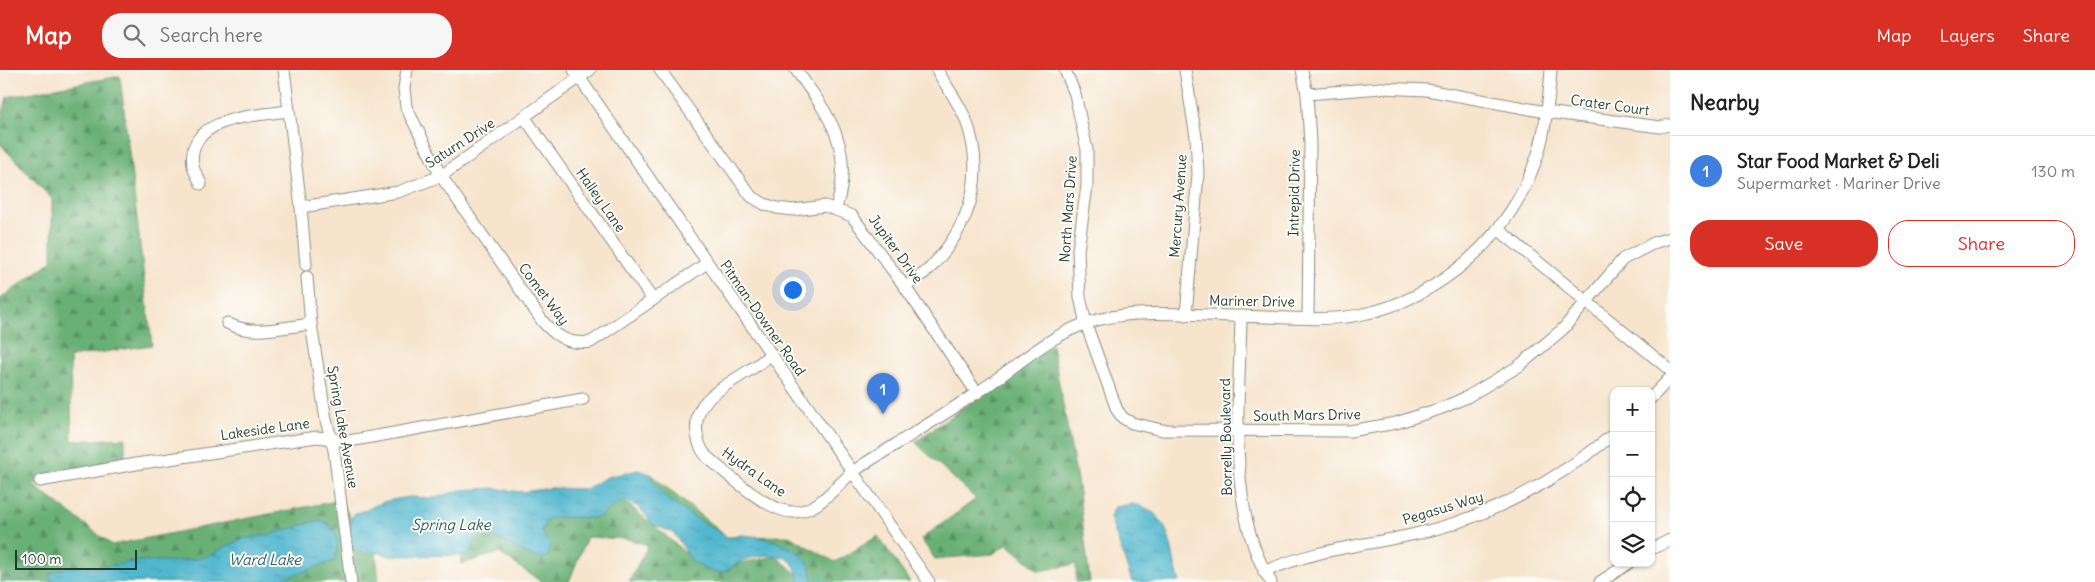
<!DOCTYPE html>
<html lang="en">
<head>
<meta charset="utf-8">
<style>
  body { margin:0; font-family:Delius,sans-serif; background:#f6f6f6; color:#222 }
  .controls { position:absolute; right:15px; bottom:15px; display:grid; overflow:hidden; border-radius:10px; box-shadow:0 1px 4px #0004 }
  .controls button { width:45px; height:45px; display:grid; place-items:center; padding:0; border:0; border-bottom:1px solid #e0e0e0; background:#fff; color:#222; font:25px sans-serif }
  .scale { position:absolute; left:15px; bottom:12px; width:122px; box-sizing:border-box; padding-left:5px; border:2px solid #1f3d34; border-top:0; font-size:14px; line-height:18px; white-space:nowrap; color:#1f3d34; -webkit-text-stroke:4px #fdfcf7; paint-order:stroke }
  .you { position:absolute; left:792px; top:219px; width:18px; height:18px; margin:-12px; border:4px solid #fff; border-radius:50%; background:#1a73e8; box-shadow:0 0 0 8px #1a73e833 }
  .badge { display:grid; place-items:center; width:32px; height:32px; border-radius:50%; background:#d93025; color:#fff; font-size:16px; font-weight:700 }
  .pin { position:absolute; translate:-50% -41px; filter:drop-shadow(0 1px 2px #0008) }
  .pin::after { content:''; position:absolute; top:26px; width:18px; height:15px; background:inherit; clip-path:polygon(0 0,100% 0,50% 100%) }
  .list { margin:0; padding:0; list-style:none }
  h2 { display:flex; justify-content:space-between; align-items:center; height:65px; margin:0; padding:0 20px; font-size:21px }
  h2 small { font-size:16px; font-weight:400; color:#767676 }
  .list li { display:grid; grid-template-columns:32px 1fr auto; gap:15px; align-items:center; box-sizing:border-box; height:70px; padding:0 20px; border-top:1px solid #e0e0e0 }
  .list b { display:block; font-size:19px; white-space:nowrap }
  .list p { margin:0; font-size:16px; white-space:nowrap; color:#767676 }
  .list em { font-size:16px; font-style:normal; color:#767676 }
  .actions { display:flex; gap:10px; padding:15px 20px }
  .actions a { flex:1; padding:11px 0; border:1px solid #d93025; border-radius:20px; text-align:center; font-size:18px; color:#d93025 }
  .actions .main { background:#d93025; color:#fff }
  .icon { flex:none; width:28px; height:28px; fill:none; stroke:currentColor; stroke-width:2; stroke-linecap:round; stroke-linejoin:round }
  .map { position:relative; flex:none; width:1670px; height:512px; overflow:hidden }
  header { display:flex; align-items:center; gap:30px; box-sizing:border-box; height:70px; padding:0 25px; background:#d93025; color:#fff }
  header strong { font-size:24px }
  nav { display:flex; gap:28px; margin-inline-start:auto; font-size:18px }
  .search { width:350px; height:45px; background:#f6f6f6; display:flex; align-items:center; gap:12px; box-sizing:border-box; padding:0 18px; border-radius:20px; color:#767676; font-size:19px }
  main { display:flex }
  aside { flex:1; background:#fff }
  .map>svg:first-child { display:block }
  .forest { fill:url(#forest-firs); stroke:#447655 }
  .water { fill:url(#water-ripples); stroke:#387a82 }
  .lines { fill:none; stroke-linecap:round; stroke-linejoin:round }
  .stream { stroke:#51b7cf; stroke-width:2.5 }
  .minor-casing { stroke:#8a9080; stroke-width:13 }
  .minor { stroke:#fff; stroke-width:11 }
  .labels { text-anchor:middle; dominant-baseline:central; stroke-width:4; stroke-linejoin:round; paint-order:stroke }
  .street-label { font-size:14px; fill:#1f3d34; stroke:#fdfcf7 }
  .water-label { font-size:15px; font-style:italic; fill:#2e6262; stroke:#fdfcf7 }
</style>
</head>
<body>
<header>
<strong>Map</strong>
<div class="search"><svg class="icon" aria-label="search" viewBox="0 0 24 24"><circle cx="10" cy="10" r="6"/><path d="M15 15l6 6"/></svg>Search here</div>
<nav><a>Map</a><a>Layers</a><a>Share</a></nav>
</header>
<main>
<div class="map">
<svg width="1670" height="512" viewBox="0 0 1670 512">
  <defs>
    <pattern id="forest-firs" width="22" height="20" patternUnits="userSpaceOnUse" patternTransform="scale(1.25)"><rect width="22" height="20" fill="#69b076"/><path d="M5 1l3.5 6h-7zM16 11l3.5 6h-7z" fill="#569062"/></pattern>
    <pattern id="water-ripples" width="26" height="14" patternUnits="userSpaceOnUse" patternTransform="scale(1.25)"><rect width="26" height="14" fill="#51b7cf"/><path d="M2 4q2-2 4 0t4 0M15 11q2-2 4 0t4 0" fill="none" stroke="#4396a9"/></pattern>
  </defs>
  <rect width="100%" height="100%" fill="#fdfcf7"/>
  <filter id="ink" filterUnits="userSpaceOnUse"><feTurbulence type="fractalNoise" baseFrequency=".02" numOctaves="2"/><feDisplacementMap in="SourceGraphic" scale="10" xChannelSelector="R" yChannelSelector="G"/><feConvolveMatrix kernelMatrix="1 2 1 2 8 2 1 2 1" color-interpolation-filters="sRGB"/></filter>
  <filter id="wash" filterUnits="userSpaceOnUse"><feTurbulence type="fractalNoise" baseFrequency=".0096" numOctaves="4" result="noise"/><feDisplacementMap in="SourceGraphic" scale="20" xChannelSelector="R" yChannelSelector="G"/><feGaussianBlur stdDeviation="1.12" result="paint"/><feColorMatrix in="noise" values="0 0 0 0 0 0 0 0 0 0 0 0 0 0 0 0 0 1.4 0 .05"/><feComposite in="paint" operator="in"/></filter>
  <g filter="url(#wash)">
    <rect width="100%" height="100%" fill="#f6e4cc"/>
    <g class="forest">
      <polygon points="120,6 152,275 70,287 72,371 125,368 125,396 32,414 112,475 341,430 351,449 361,482 376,482 379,512 0,512 0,229 52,191 52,129 0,74 0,54 7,27"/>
      <polygon points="1052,275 1078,415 1090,512 1076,512 1076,494 1039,501 1007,474 993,484 935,489 921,469 976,429 915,372"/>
      <polygon points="650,404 727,467 789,466 835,492 878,466 910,512 809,512 807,491 712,473 618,406"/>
      <polygon points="622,429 706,500 776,486 806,512 629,512 648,475 627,469 587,467 569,512 540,511 499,483 461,494 459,474 483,458 538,484 544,447"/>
    </g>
    <g class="water">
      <path d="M639 400 650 404C657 430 704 452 727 467 733 469 736 465 742 465 765 466 819 479 811 512H800C797 505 796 495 789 490 777 481 751 486 738 493 732 496 728 501 721 503L707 500 692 491 674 463 653 455 639 437 624 430 597 448 557 447 548 449 541 461 550 474 549 485 544 489C516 485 509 466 479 466L468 485 390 486 376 482 367 484 355 480C348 469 348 456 353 445L386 431 409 427 434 428 461 420 493 418 521 422 551 418 586 419 607 407Z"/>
      <path d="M1132 434C1173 440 1169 480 1180 512H1132L1110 447 1115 437Z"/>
      <path d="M319 450C338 454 341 475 334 491L274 512H54L49 506 52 502 68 497 97 498 138 491H181L201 488 214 484 224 477 246 468 269 465Z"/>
    </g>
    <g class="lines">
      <polyline class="stream" points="812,512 818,509 828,512"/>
    </g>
  </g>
  <g filter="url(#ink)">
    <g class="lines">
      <g class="minor-casing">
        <g id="minor">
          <polyline points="284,0 301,137 306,195"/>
          <path d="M407 0 404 18 406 37 441 106 543 252C557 267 569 275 591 272L707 193"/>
          <polyline points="574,0 929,512"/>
          <polyline points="660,0 751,126 764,134 777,138 793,140 825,136 852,146 905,217 977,323"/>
          <path d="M796 0C830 46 855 79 836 138"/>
          <polyline points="1065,0 1075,24 1087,80 1087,116 1078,180 1080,227 1086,254 1117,340 1123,348 1132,353 1162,360 1350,361 1396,353 1442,338 1467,327 1519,296 1563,259 1623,189 1656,172 1670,168"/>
          <polyline points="1185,0 1196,67 1198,104 1186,245"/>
          <polyline points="1302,0 1307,24 1310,73 1308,247"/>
          <polyline points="1307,24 1381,18 1427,20 1546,42 1660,57 1670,55"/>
          <polyline points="525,48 653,230"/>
          <path d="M201 114C199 108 194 102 193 96 185 46 256 46 288 41"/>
          <polyline points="301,137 398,122 441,106 590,0"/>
          <polyline points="1499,160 1670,300"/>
          <polyline points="307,207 311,254 326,350 334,380 351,512"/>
          <path d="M905 217C914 210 925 204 932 196 971 154 986 105 966 50 959 33 946 16 937 0"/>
          <path d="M1241 246C1240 328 1225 440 1271 512"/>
          <path d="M227 253C252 267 283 257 311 254"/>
          <path d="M771 284C752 302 725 312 707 330 692 345 694 372 707 387 726 403 767 441 792 442 819 442 834 417 853 402 867 391 883 383 898 373 924 357 949 341 975 324 1013 300 1044 268 1087 253 1135 237 1191 246 1241 246 1276 247 1325 252 1359 245 1442 228 1512 165 1538 84 1546 58 1549 28 1551 0"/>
          <polyline points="1651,328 1670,308"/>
          <polyline points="40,411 136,394 317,367 349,371 583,329"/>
          <polyline points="1651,479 1670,470"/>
          <path d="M1264 502C1312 480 1361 476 1411 465 1486 449 1555 412 1614 364"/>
          <polyline points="1600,512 1629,493"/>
        </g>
      </g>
      <use href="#minor" class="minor"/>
    </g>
  </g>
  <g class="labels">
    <g class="street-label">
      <text transform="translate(1610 35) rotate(8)">Crater Court</text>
      <text transform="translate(460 73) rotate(-33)">Saturn Drive</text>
      <text transform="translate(1294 123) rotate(-89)">Intrepid Drive</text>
      <text transform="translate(601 130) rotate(55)">Halley Lane</text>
      <text transform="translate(1178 136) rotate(-86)">Mercury Avenue</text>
      <text transform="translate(1068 139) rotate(-86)">North Mars Drive</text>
      <text transform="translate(896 179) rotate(54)">Jupiter Drive</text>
      <text transform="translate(544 224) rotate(53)">Comet Way</text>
      <text transform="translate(1252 231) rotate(1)">Mariner Drive</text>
      <text transform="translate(763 248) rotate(55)">Pitman-Downer Road</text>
      <text transform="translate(1307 345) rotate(-1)">South Mars Drive</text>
      <text transform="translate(343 357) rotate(80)">Spring Lake Avenue</text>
      <text transform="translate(265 359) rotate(-8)">Lakeside Lane</text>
      <text transform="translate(1226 367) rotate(-91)">Borrelly Boulevard</text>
      <text transform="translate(754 402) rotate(35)">Hydra Lane</text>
      <text transform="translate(1443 438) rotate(-17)">Pegasus Way</text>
    </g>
    <g class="water-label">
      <text x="451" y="454">Spring Lake</text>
      <text x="265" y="489">Ward Lake</text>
    </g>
  </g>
</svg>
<div class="controls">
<button>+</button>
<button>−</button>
<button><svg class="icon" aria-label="locate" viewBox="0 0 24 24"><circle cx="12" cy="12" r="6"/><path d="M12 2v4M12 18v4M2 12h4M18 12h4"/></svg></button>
<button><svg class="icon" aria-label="layers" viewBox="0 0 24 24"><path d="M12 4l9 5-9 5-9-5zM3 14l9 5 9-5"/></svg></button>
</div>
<div class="scale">100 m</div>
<div class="you"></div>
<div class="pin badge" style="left:883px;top:344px;background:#3f7fe0">1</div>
</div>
<aside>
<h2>Nearby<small></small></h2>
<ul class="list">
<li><span class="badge" style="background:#3f7fe0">1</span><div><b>Star Food Market &amp; Deli</b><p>Supermarket · Mariner Drive</p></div><em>130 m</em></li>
</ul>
<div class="actions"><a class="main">Save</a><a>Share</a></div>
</aside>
</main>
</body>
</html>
